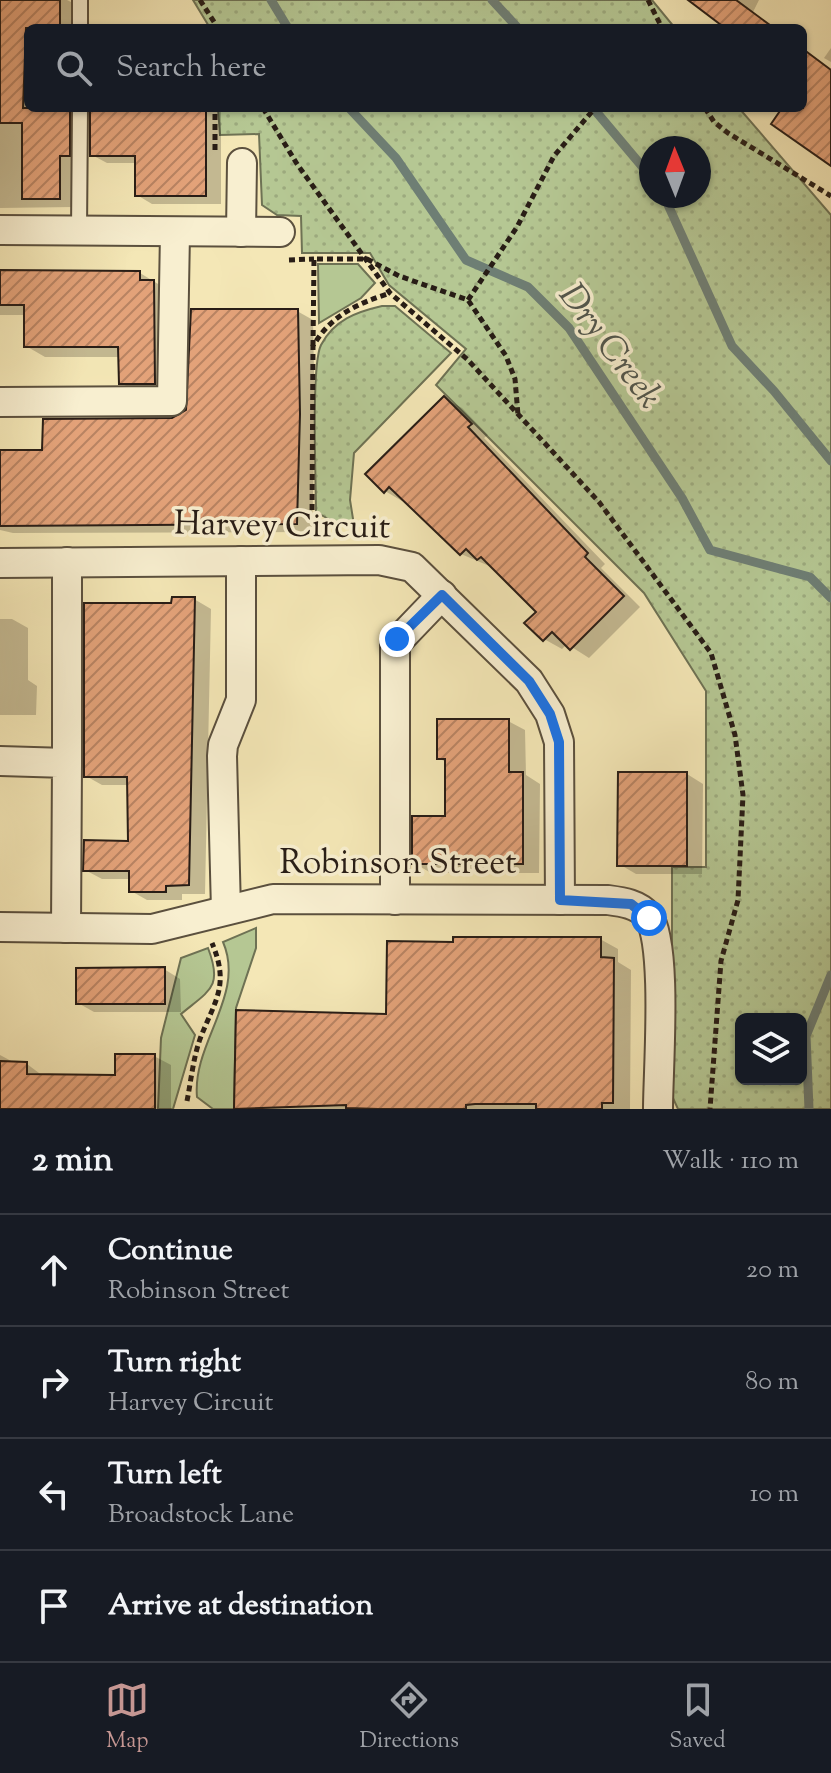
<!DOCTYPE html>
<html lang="en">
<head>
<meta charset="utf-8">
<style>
  body { margin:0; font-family:"Sorts Mill Goudy",serif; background:#242831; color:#f1f3f6 }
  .controls { position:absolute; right:24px; bottom:24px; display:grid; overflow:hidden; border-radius:12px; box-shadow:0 2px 6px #0004 }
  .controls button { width:72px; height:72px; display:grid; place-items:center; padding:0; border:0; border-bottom:2px solid #363941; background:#171b24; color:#f1f3f6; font:40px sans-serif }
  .compass { position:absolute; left:639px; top:136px; width:72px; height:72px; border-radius:50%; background:#171b24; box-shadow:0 2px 6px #0004; rotate:359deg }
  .stop { position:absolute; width:24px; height:24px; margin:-18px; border:6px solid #1a73e8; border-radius:50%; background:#fff }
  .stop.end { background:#1a73e8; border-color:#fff; box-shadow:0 2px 8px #0008 }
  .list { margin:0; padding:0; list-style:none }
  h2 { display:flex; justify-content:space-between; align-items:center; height:104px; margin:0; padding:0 32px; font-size:34px }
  h2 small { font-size:26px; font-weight:400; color:#9ea1a6 }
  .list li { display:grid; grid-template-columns:52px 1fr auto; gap:24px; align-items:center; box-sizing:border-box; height:112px; padding:0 32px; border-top:2px solid #363941 }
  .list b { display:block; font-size:30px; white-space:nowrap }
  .list p { margin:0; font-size:26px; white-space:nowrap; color:#9ea1a6 }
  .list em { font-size:26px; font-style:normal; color:#9ea1a6 }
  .icon { flex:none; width:44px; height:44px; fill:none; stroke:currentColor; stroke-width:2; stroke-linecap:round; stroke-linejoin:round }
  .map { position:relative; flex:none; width:831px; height:1109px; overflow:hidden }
  .search { position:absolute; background:#171b24; box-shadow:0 2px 6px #0004; left:24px; right:24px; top:24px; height:88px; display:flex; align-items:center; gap:20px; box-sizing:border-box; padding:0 28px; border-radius:12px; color:#9ea1a6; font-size:30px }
  .sheet { height:552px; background:#171b24 }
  nav { display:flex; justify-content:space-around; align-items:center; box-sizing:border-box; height:112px; border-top:2px solid #363941; background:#171b24; font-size:22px; color:#9ea1a6 }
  nav a { display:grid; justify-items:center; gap:4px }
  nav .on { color:#c59692 }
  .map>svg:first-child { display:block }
  .green { fill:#b5c793; stroke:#6e7254; stroke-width:2 }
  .park { fill:url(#park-dots); stroke:#6e7254; stroke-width:2; fill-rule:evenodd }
  .shadow { fill:#0003 }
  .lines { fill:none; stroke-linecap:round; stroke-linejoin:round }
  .stream { stroke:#6e7e74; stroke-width:9 }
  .building { fill:url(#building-hatch); stroke:#281d16; stroke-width:2 }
  .lane-casing { stroke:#5b503e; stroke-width:18 }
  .street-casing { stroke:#5b503e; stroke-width:32 }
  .path { stroke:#281d16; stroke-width:5; stroke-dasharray:6 4; stroke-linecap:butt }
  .lane { stroke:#f8efd0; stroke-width:14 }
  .street { stroke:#f8efd0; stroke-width:28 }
  .route { stroke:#1a73e8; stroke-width:10 }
  .labels { text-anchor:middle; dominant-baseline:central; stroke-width:7; stroke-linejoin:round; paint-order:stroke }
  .street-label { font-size:34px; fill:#281d16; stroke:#f8efd0 }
  .water-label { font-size:36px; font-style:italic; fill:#51564d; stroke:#f8efd0 }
</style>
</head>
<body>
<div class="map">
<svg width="831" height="1109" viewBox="0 0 831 1109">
  <defs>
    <pattern id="park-dots" width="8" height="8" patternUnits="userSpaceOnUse" patternTransform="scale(2)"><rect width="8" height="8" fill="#b5c793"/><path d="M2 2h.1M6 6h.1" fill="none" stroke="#9caa7e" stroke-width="1.8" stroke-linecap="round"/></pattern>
    <pattern id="building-hatch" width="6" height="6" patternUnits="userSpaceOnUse" patternTransform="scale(2)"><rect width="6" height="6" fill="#e3a279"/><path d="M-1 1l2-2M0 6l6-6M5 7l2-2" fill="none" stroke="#b88362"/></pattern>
  </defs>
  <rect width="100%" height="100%" fill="#f4e7b6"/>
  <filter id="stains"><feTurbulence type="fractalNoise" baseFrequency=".0025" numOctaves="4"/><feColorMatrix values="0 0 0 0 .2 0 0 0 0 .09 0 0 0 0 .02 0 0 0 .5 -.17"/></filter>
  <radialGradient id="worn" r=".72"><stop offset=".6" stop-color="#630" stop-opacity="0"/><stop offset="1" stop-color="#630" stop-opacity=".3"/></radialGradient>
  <g class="green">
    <polygon points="318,264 358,264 375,283 361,298 319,323"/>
    <path d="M256 928V948L236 1008 234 1109H213L197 1097C192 1043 246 995 223 942Z"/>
    <path d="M208 948C223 987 210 990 181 1014L195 1035 173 1109H158L161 1038 181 958Z"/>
  </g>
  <g class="park">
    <polygon points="193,0 652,0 675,28 210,28"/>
    <path d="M218 108H739L831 215V1109H678L672 1096V867H706V691L644 593 436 385 466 349 389 285 370 253H302L301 216 277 215 262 205 259 134 220 135ZM651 148H699V196H651ZM741 1019H801V1079H741Z"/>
    <path d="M382 306H395L451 353 354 453 350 500 354 525 341 526 316 512C316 482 311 365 321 345 334 320 356 312 382 306Z"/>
  </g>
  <g class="shadow">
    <polygon points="0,0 67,0 75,4 75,28 28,28 28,108 221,108 221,204 152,204 137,195 137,163 107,163 92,155 92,109 85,116 74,207 0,208"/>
    <polygon points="691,0 759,0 753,12 774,28 728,28"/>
    <polygon points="831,48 831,62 824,58"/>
    <polygon points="0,272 140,273 173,293 174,394 140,394 121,383 120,357 45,357 26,346 26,315 0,315"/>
    <polygon points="297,311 313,320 315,424 312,532 13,533 0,530 0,452 44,452 45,421 182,417 191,402"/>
    <polygon points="444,398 462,408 488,435 484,438 605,564 601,568 640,607 589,658 567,644 562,649 544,639 539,612 494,568 461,554 405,499 402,501 385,491"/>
    <polygon points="194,599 211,609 205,894 182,894 182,900 147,900 131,891 131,879 102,879 85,870 130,843 129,785 102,785 86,776 173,605"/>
    <polygon points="0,619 12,619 28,628 28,680 37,686 36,715 0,715"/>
    <polygon points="508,721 525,730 526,775 540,784 539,873 431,873 414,863 447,818 447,763 439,758"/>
    <polygon points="687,774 703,784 702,874 636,874 619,864"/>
    <polygon points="600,939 618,949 618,962 631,970 630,1109 236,1109 238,1012 388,1016 389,943"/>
    <polygon points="164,969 180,979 181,1012 94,1012 78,1003"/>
    <polygon points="0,1055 15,1063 27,1064 43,1076 118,1077 154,1056 171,1065 171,1109 0,1109"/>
  </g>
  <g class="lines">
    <g class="stream">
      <polyline points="271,0 288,28"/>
      <polyline points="492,0 518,28"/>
      <polyline points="349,108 396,158 466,260 528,287 569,328 682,498 710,550 810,577 831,598"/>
      <polyline points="593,108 651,177"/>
      <polyline points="664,196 732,346 774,391 831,461"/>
      <polyline points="809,1109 806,1036 831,975"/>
    </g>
  </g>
  <g class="building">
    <polygon points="0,0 60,0 60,28 26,28 23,108 70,108 70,156 60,156 60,199 22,199 22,123 0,123"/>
    <polygon points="688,0 736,0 774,28 725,28"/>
    <polygon points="803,49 831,70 831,166 771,124 782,108 803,108"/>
    <polygon points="90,108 206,108 206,196 135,196 135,156 90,156"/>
    <polygon points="0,270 140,271 140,280 154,280 155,384 119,384 118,347 24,347 24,305 0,305"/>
    <polygon points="191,309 298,309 300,414 297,524 0,526 0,450 42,450 43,419 172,418 186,410"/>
    <polygon points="444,396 472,424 468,427 588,553 585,557 624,596 570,650 552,632 543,641 524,623 536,612 481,557 477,560 466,549 460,555 389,487 384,493 365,474"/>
    <polygon points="172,597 195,597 189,885 166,886 166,892 129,892 129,871 83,871 84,840 128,841 127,777 84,777 84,603 171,603"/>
    <polygon points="437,719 509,719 509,772 523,772 523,864 412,864 412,816 445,816 445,759 437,759"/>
    <polygon points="618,772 687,772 687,866 617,866"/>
    <polygon points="453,937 601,937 601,957 614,958 613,1103 602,1103 602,1109 536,1109 536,1104 475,1104 466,1105 466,1109 378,1109 346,1108 346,1105 234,1109 236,1010 386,1014 387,941 453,942"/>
    <polygon points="165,967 165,1004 76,1004 76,968"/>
    <polygon points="115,1054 155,1054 155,1109 0,1109 0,1061 27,1062 27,1074 115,1075"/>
  </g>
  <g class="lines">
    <g class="lane-casing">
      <g id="lane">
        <polyline points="80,28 80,0"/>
        <polyline points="79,231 80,108"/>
      </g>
    </g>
    <g class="street-casing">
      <g id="street">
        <polyline points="0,230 280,232"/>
        <polyline points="241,232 242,163"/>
        <polyline points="0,402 172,401 175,233"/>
        <polyline points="0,563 379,560 412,567 529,681 550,714 559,742 560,900"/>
        <polyline points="0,761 67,763 66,928"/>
        <polyline points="67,763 67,562"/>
        <polyline points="395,900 395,644 442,595"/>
        <polyline points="226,910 222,756 223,745 241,700 241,561"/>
        <path d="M0 927 152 929 273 899 608 900C623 902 638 904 648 916 668 943 658 1070 658 1109"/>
      </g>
    </g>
    <g class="path">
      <polyline points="200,0 218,28"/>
      <polyline points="648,0 662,28"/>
      <polyline points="263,108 297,164 390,293 468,360 599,502 711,653 735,735 743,795 738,900 721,961 710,1109"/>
      <polyline points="705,108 714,122 728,133 831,196"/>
      <polyline points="215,150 215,108"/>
      <polyline points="289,260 314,259"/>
      <polyline points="468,300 517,227 554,156 595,108"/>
      <polyline points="313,346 314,259 367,259 399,276 468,300 506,356 515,379 518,415"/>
      <path d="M312 520 313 346C331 315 357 304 390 293"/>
      <path d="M187 1101C191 1081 193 1059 200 1039 215 1000 230 986 212 943"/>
    </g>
    <use href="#lane" class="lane"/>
    <use href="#street" class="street"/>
  </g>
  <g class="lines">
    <polyline class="route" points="397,639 442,595 529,681 550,714 559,742 560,900 631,904 649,918"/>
  </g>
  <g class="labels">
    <g class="street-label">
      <text transform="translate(282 527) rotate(1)">Harvey Circuit</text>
      <text x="398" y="864">Robinson Street</text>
    </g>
    <g class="water-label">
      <text transform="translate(609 347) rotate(53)">Dry Creek</text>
    </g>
  </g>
  <rect width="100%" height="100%" filter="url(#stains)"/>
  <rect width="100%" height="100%" fill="url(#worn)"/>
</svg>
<div class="controls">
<button><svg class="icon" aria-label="layers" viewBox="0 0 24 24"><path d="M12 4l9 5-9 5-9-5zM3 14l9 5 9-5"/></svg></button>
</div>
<svg class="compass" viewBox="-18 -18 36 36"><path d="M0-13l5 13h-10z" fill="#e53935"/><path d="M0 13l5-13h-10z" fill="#9ea1a6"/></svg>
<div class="stop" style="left:649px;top:918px"></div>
<div class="stop end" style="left:397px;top:639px"></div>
<div class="search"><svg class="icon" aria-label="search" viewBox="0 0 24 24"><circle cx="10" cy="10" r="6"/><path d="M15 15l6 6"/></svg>Search here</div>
</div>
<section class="sheet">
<h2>2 min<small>Walk · 110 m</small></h2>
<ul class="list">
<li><svg class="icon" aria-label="ahead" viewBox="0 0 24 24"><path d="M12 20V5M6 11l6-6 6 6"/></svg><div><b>Continue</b><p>Robinson Street</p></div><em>20 m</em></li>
<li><svg class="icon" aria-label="right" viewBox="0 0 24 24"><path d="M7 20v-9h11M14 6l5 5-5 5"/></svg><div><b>Turn right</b><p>Harvey Circuit</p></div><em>80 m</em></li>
<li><svg class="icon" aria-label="left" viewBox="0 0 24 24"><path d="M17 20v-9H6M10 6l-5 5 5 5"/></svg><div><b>Turn left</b><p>Broadstock Lane</p></div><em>10 m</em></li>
<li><svg class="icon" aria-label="arrive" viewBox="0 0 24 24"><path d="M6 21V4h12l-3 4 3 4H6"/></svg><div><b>Arrive at destination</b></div></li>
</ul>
</section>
<nav>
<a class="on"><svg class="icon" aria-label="map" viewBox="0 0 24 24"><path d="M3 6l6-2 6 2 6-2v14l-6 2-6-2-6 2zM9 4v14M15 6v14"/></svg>Map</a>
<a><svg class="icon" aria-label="directions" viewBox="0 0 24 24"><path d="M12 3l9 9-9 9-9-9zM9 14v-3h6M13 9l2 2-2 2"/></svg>Directions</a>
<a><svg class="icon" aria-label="saved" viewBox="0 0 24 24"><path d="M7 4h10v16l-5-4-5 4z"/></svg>Saved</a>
</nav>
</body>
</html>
